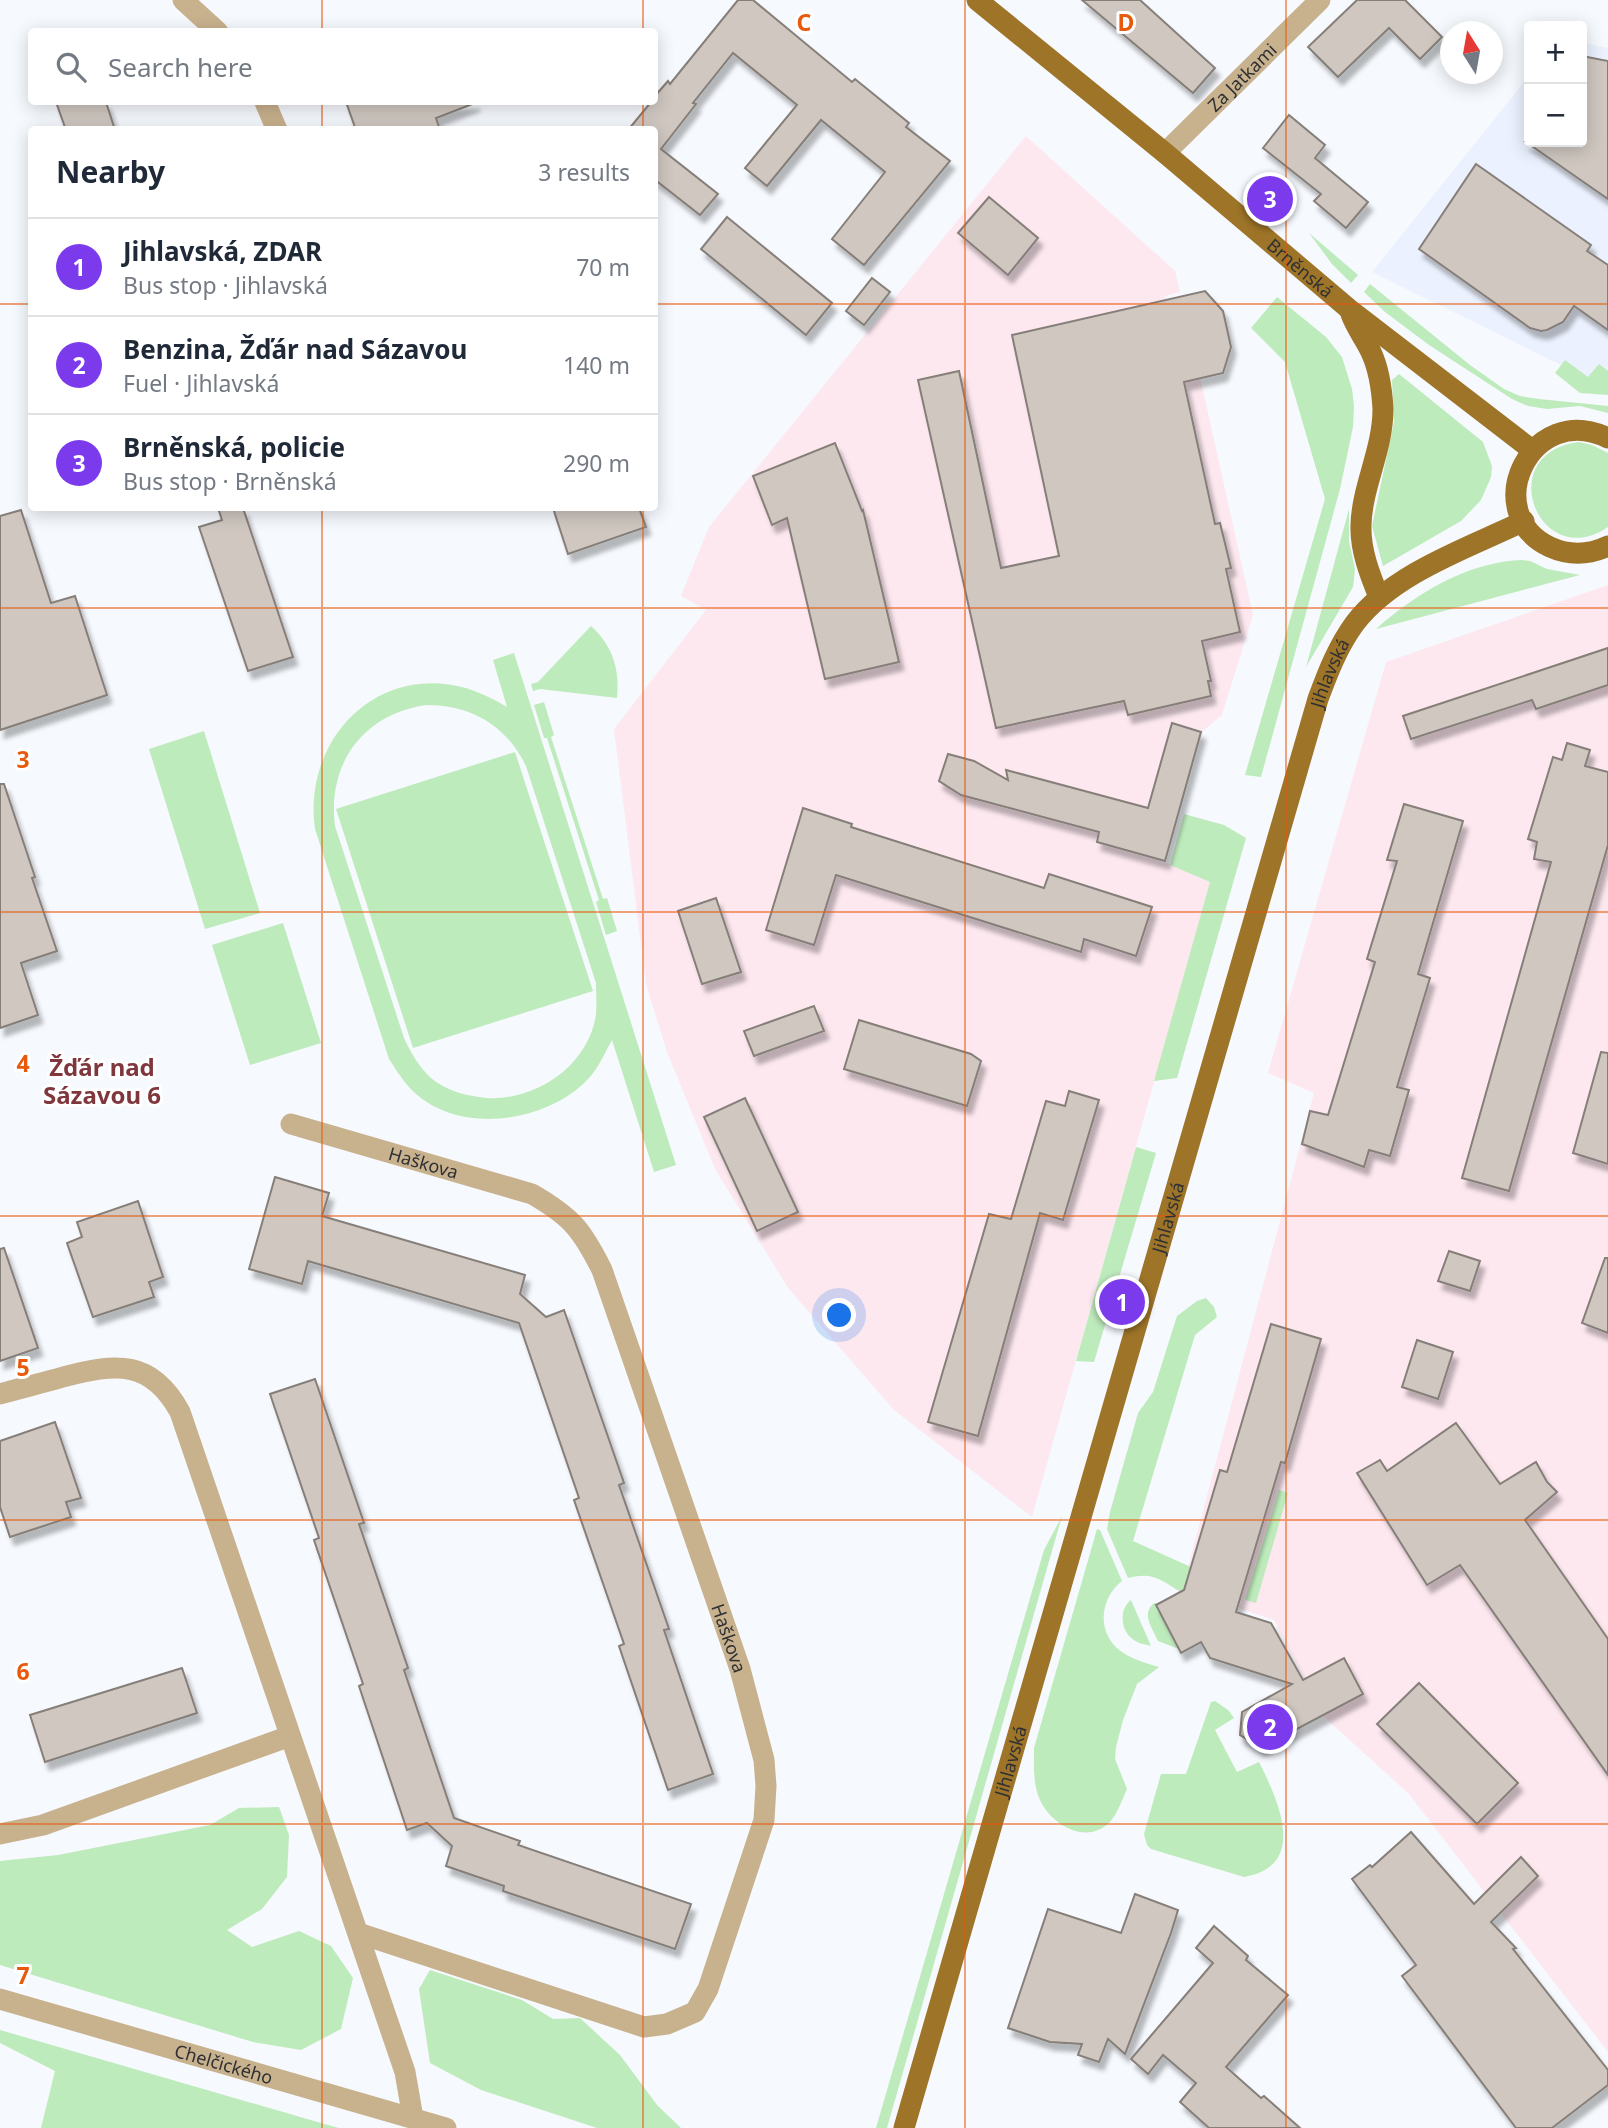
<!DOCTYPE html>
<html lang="en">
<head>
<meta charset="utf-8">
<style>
  body { margin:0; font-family:"Noto Sans",sans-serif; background:#f2f2f3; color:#1f2937 }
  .controls { position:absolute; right:21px; top:21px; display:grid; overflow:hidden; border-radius:7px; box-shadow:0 4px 18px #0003 }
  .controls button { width:63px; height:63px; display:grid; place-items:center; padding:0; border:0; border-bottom:2px solid #e0e1e3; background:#fff; color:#1f2937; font:35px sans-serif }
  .compass { position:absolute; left:1440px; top:21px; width:63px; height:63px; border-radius:50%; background:#fff; box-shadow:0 4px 18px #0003; rotate:349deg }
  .you { position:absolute; left:840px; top:1316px; width:24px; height:24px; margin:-18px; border:5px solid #fff; border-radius:50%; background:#1a73e8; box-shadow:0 0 0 10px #1a73e833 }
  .badge { display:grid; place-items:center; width:46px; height:46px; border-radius:50%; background:#7c3aed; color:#fff; font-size:23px; font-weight:700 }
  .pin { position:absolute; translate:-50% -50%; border:4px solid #fff; box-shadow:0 2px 7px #0006 }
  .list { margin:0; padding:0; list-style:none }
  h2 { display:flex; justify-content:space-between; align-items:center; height:91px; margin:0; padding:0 28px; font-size:30px }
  h2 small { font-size:23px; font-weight:400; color:#747a83 }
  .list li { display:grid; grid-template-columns:46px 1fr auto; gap:21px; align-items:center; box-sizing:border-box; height:98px; padding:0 28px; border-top:2px solid #e0e1e3 }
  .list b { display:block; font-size:26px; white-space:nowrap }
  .list p { margin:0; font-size:23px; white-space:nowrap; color:#747a83 }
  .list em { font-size:23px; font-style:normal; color:#747a83 }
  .icon { flex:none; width:38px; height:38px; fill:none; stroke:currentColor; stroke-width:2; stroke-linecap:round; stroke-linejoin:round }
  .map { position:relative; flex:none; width:1608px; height:2128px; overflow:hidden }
  .search { position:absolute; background:#fff; box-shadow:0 4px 18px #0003; left:28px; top:28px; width:630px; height:77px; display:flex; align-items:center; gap:18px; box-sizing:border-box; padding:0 24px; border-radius:7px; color:#747a83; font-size:26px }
  .panel { position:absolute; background:#fff; box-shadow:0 4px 18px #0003; left:28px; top:126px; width:630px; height:385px; border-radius:7px }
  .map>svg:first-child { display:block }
  .built { fill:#ebf1fe }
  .industrial { fill:#fde8ef }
  .green { fill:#beebbc; fill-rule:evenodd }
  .building { fill:#cfc7c0; stroke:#867f79; stroke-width:2; filter:url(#shadow) }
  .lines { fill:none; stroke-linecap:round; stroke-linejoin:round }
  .minor { stroke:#c8b18d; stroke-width:21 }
  .major { stroke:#9d7428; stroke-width:21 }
  .grid { fill:none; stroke:#e8590c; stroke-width:2; stroke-opacity:0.55 }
  .labels { text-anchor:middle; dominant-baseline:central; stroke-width:6; stroke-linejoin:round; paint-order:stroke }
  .street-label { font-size:18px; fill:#2f3034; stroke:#fff }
  .district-label { font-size:24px; font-weight:bold; fill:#7f373d; stroke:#fff }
  .grid-label { font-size:23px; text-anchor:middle; font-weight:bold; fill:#e8590c; stroke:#fff; stroke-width:6; stroke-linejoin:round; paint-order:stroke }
</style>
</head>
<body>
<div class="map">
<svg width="1608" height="2128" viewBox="0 0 1608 2128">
  <defs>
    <filter id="shadow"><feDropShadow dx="4.5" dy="8" stdDeviation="2" flood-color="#0004"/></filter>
  </defs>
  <rect width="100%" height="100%" fill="#f6f9fe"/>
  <polygon class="built" points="1582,43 1608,48 1608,388 1372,272 1529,76 1529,142 1582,142"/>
  <g class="industrial">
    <polygon points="1026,136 1175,271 1180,292 1165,296 1183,380 1200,377 1253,615 1222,715 1203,731 1164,862 1210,882 1032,1517 894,1410 788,1288 715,1169 667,1052 646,984 614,729 706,610 681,596 709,527"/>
    <polygon points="1608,585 1608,2052 1408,1793 1323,1716 1274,1620 1182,1590 1314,1093 1268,1073 1386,662"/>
  </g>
  <g class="green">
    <polygon points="1309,233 1358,275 1351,283 1332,264"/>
    <polygon points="1370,284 1470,365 1504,389 1520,396 1539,399 1608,406 1608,413 1580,406 1547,409 1528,406 1512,399 1429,345 1385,312 1364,292"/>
    <polygon points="1277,297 1326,337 1342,357 1352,389 1354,406 1353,427 1340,489 1261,777 1245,775 1325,499 1285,362 1251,328"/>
    <polygon points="1565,360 1588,377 1599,364 1608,371 1608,395 1580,393 1555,373"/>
    <polygon points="1399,374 1483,442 1492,466 1491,477 1481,500 1461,521 1383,566 1372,526 1394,422 1392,380"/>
    <path d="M1579 442 1592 445 1608 453V527C1539 574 1491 453 1579 442Z"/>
    <polygon points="1349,509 1349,541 1355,569 1353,587 1306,667"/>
    <path d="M1521 560 1530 561 1547 569 1580 575 1376 629C1417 593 1465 563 1521 560Z"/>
    <path d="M591 626C613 646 620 670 617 698L540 689 533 691 531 684 538 682Z"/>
    <path d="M514 653 676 1165 654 1172 612 1040C603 1056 597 1072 583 1084 541 1123 460 1134 415 1093 404 1083 397 1071 389 1059L315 829C303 748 366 671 452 685 472 688 490 697 507 707L493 660ZM426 705C471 705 506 725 526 766L596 983C596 993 597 1004 596 1015 588 1066 536 1101 486 1098 467 1096 446 1091 431 1078 419 1067 411 1053 404 1038L335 826C327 764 363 714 426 705Z"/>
    <polygon points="544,702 554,735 551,737 603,899 607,898 617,931 606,935 596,902 599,900 547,738 544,738 534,705"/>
    <polygon points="204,731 260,913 205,929 149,749"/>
    <polygon points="515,752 593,991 413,1048 336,809"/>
    <polygon points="1184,814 1224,825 1246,838 1177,1078 1154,1081 1210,882 1170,865"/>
    <polygon points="283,923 321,1043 250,1065 212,945"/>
    <polygon points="1136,1147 1156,1153 1094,1362 1076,1361"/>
    <path d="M1206 1298 1214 1307 1217 1317 1195 1335 1133 1541 1191 1567 1183 1593C1161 1581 1155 1571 1128 1578L1107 1529 1110 1512 1138 1413 1153 1392 1177 1316 1197 1301Z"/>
    <polygon points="1279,1490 1288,1493 1256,1603 1245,1600"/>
    <polygon points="1062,1516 887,2128 876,2128 1044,1550"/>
    <path d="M1097 1529 1100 1530 1122 1581C1101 1597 1096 1630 1118 1649 1130 1659 1146 1663 1159 1667L1137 1684 1123 1720 1116 1747 1115 1759 1127 1789C1122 1800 1117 1815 1109 1823 1083 1847 1045 1821 1037 1792 1033 1778 1034 1763 1034 1748Z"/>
    <path d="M1131 1600 1151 1646C1145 1644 1139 1644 1134 1640 1121 1632 1118 1610 1131 1600Z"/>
    <path d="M1154 1603 1160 1604 1158 1609 1179 1649 1158 1641C1152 1627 1141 1614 1154 1603Z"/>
    <path d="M1215 1701 1228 1710 1234 1718 1215 1730 1237 1772 1259 1762C1278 1800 1309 1866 1244 1877L1151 1849 1147 1845 1144 1834 1161 1774H1186L1211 1702Z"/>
    <polygon points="279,1807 289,1835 287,1877 262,1909 227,1930 252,1947 299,1931 331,1946 353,1978 341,2029 301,2050 253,2042 0,1965 0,1861 58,1855 210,1825 239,1808"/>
    <polygon points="430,1970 522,2000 553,2019 580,2018 620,2055 657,2105 681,2128 597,2128 481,2090 430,2063 419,1989"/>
    <polygon points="0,2030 321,2123 339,2128 41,2128 55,2071 0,2043"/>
  </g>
  <g class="building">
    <polygon points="738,0 753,0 852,82 855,79 909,123 906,127 950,161 864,265 832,239 885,172 821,120 767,186 745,168 797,105 733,53 693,103 696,104 661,149 718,194 700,215 654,179 654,130 628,130 651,102 654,102 654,97 668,81 670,84"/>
    <polygon points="1082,0 1140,0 1215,68 1193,93"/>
    <polygon points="1357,0 1405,0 1442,37 1420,59 1389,28 1338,77 1308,47"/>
    <polygon points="1582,56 1608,61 1608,199 1526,142 1582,142"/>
    <polygon points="56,102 106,102 115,130 66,130"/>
    <polygon points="346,102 475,102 475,103 436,118 440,130 356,130"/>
    <polygon points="1289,115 1325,145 1315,158 1368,202 1346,228 1314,201 1321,194 1263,148"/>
    <polygon points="1476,164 1591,245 1587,251 1608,265 1608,330 1574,306 1563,322 1547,330 1541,331 1530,328 1419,249"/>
    <polygon points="989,197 1038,238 1008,275 958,233"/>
    <polygon points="727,217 832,303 806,335 701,249"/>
    <polygon points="872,278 890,292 864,325 846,311"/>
    <polygon points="1205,291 1223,311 1231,347 1223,373 1184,382 1215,524 1220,523 1231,568 1226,569 1240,632 1202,641 1211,681 1208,681 1211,696 1128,715 1124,701 996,728 918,380 959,371 1001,568 1059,556 1012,335"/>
    <polygon points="835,443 862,511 863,510 899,662 825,679 787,518 772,525 753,476"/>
    <polygon points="218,508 243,508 293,657 248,671 199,527 222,520"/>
    <polygon points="553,508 639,508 646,527 568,554"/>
    <polygon points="21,510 51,603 75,596 107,695 0,730 0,516"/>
    <polygon points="1608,648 1608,685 1536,709 1532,700 1411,739 1403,716"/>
    <polygon points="1172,723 1201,732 1165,861 1097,842 1099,832 961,795 939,781 948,754 974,761 1008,780 1006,770 1148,808"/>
    <polygon points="1567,743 1590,750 1585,766 1608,772 1608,845 1509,1191 1462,1178 1551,862 1534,859 1537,842 1528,839 1553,757 1562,760"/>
    <polygon points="0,784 4,784 35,877 32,878 57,951 21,963 38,1015 0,1028"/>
    <polygon points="1404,804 1463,821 1418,974 1430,978 1397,1087 1409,1090 1390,1156 1369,1150 1364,1167 1302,1144 1310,1111 1328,1115 1375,962 1367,959 1397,861 1387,860"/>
    <polygon points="803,808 852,824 851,827 1044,888 1049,874 1152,907 1136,956 1084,939 1081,952 836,875 814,945 766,930"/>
    <polygon points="716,898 741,972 702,984 678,911"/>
    <polygon points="814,1006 824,1031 754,1056 744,1031"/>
    <polygon points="859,1020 971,1054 981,1061 967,1106 844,1069"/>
    <polygon points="1601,1052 1608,1053 1608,1164 1573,1153"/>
    <polygon points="1069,1091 1099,1100 1063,1220 1040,1213 978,1436 928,1422 989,1214 1011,1219 1046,1101 1065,1106"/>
    <polygon points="745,1098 798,1212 757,1231 704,1117"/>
    <polygon points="275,1177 329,1193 322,1216 525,1275 520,1294 546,1317 564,1310 624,1483 619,1485 669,1629 664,1630 713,1774 668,1790 619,1646 624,1644 574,1500 579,1498 519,1323 308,1261 302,1284 249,1269"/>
    <polygon points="138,1201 163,1277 149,1282 154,1297 93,1317 67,1243 82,1237 77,1222"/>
    <polygon points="4,1248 38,1348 0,1361 0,1249"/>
    <polygon points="1449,1251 1480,1261 1470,1291 1438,1281"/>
    <polygon points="1605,1258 1608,1258 1608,1333 1582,1323"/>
    <polygon points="1271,1324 1321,1339 1285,1463 1281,1462 1236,1612 1271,1623 1303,1680 1344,1658 1363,1694 1261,1748 1240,1735 1242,1712 1292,1684 1210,1658 1201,1642 1181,1653 1156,1605 1184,1590 1220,1470 1227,1472"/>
    <polygon points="1417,1340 1453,1352 1438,1399 1402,1387"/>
    <polygon points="315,1379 364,1523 359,1524 408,1668 404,1670 454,1818 520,1841 518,1845 691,1904 675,1949 503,1891 504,1886 446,1866 452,1846 427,1823 407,1830 359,1686 363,1684 314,1540 319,1538 270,1394"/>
    <polygon points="55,1422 81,1498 66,1502 71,1517 10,1537 0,1507 0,1441"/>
    <polygon points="1456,1423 1500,1484 1536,1462 1547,1482 1557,1492 1525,1520 1608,1639 1608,1775 1460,1565 1427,1585 1357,1473 1380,1460 1387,1471"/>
    <polygon points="182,1668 197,1713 45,1762 30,1715"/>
    <polygon points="1419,1683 1518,1783 1477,1824 1377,1724"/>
    <polygon points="1411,1832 1474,1904 1521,1857 1538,1876 1491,1922 1516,1948 1513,1949 1608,2070 1608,2085 1552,2128 1516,2128 1402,1976 1416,1965 1352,1879 1370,1865 1372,1867"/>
    <polygon points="1135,1894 1178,1910 1171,1933 1125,2054 1108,2039 1099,2062 1078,2055 1082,2044 1050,2042 1008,2028 1048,1909 1121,1933"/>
    <polygon points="1214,1926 1248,1956 1246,1960 1288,1995 1226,2067 1261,2098 1264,2096 1300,2128 1209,2128 1180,2102 1196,2083 1163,2055 1148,2074 1131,2059 1213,1963 1196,1948"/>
  </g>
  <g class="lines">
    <g class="minor">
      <polyline points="183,0 218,32"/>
      <polyline points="265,102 277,130"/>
      <path id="s1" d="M1165 153 1320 0"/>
      <path id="s2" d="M291 1124 532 1194C572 1217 582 1230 602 1270L740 1669 764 1760 766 1786 764 1820 708 1989 695 2012 667 2024 644 2027 358 1933"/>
      <path d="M0 1394C21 1388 42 1383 63 1377 116 1363 151 1359 180 1412L405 2072 413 2118"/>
      <polyline points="0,1834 43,1825 290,1736"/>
      <path id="s3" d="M0 1999 446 2128"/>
    </g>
    <g class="major">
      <path id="s4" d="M977 0 1165 153 1349 309 1532 450"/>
      <path d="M1351 314C1356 328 1365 339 1371 352 1379 369 1382 391 1383 409 1383 450 1362 486 1361 525 1360 550 1370 575 1379 597"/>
      <path d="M1608 438C1531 400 1478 513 1550 547 1570 556 1589 555 1608 546"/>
      <path id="s5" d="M904 2128 1318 699C1328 672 1338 646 1355 623 1393 573 1468 548 1524 521"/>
    </g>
  </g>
  <path class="grid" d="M322 0V32M643 0V32M965 0V2128M1286 0V2128M322 102V130M643 102V130M0 304H32M654 304H1608M322 508V2128M643 508V2128M0 608H1608M0 912H1608M0 1216H1608M0 1520H1608M0 1824H1608"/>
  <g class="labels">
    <g class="street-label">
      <text stroke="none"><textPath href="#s1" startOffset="108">Za Jatkami</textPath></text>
      <text stroke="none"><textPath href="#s4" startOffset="420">Brněnská</textPath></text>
      <text stroke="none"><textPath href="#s5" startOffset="1516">Jihlavská</textPath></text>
      <text stroke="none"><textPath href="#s2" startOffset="138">Haškova</textPath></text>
      <text stroke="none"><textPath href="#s5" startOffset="948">Jihlavská</textPath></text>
      <text stroke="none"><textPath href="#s2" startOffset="746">Haškova</textPath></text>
      <text stroke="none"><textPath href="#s5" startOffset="382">Jihlavská</textPath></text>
      <text stroke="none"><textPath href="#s3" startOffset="233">Chelčického</textPath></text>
    </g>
    <g class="district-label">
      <text x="102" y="1066">Žďár nad<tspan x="102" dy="28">Sázavou 6</tspan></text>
    </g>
  </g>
  <g class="grid-label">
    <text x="804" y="31">C</text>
    <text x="1126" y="31">D</text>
    <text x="23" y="768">3</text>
    <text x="23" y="1072">4</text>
    <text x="23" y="1376">5</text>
    <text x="23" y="1680">6</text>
    <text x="23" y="1984">7</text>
  </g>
</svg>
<div class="controls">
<button>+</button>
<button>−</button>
</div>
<svg class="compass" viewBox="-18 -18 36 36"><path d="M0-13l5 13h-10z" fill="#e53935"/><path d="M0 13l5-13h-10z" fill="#747a83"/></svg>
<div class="you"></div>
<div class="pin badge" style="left:1122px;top:1302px">1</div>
<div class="pin badge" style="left:1270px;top:1727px">2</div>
<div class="pin badge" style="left:1270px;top:199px">3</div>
<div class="search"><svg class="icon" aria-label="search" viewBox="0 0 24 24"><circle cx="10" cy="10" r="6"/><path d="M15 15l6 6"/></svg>Search here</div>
<section class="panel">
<h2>Nearby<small>3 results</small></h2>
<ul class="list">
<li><span class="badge">1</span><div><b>Jihlavská, ZDAR</b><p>Bus stop · Jihlavská</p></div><em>70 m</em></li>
<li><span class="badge">2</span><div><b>Benzina, Žďár nad Sázavou</b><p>Fuel · Jihlavská</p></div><em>140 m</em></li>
<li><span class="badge">3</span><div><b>Brněnská, policie</b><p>Bus stop · Brněnská</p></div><em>290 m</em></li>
</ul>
</section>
</div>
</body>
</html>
